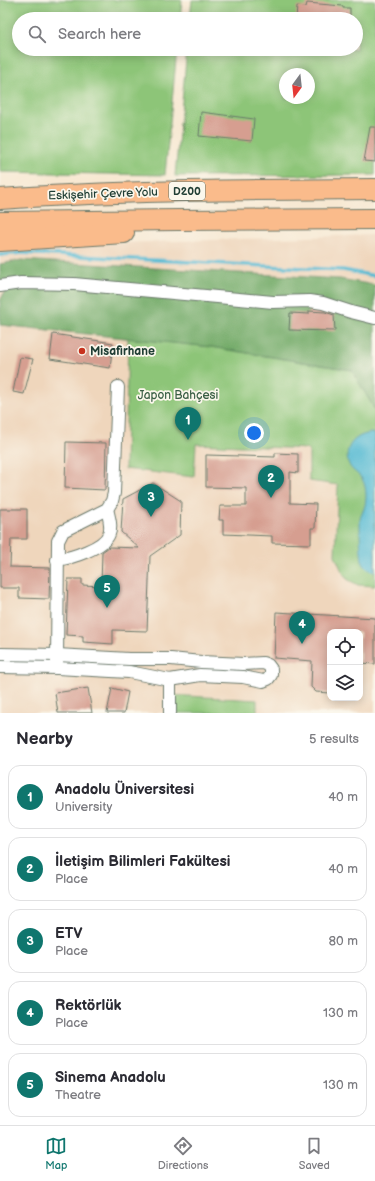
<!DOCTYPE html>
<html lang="en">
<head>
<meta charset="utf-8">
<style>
  body { margin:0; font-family:"Balsamiq Sans",sans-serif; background:#f7f7f7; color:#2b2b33 }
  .controls { position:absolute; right:12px; bottom:12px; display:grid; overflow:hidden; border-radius:8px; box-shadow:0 2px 10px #0003 }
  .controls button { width:36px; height:36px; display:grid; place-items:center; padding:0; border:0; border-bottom:1px solid #e1e1e2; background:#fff; color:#2b2b33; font:20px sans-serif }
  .compass { position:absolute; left:279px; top:68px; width:36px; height:36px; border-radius:50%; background:#fff; box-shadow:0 2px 10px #0003; rotate:195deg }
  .you { position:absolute; left:254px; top:433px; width:14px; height:14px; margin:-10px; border:3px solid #fff; border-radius:50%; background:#1a73e8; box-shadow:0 0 0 6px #1a73e833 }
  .badge { display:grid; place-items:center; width:26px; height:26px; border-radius:50%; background:#0f766e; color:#fff; font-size:13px; font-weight:700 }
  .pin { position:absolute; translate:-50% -33px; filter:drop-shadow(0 1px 2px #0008) }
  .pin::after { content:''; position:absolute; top:21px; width:14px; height:12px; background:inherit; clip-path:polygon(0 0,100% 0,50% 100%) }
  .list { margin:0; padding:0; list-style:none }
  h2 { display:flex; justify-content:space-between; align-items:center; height:52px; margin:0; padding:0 16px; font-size:17px }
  h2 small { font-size:13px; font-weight:400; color:#7c7c81 }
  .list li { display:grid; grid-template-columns:26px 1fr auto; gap:12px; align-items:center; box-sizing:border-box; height:64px; margin:0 8px 8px; padding:0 8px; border:1px solid #e1e1e2; border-radius:12px }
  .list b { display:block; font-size:15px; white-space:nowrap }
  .list p { margin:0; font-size:13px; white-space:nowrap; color:#7c7c81 }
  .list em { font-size:13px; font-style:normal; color:#7c7c81 }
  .icon { flex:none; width:22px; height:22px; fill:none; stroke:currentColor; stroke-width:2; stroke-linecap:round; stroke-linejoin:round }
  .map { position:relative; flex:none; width:375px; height:713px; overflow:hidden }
  .search { position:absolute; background:#fff; box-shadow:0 2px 10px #0003; left:12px; right:12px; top:12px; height:44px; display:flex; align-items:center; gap:10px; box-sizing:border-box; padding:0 14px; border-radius:22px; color:#7c7c81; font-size:15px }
  .sheet { height:412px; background:#fff }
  nav { display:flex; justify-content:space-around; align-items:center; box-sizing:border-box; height:56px; border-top:1px solid #e1e1e2; background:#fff; font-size:11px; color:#7c7c81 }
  nav a { display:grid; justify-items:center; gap:2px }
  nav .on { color:#0f766e }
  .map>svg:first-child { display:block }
  .built { fill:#efd6bc; fill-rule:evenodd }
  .green { fill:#8dc578; stroke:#568156; fill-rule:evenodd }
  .forest { fill:#72aa68; stroke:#48744e }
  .water { fill:#55bad3; stroke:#3a7c84 }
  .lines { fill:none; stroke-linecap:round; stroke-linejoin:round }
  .stream { stroke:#55bad3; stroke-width:3.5 }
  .building { fill:#d69e90 }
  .minor-casing { stroke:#6b796b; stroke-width:14 }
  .trunk-casing { stroke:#6b796b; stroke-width:22 }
  .minor { stroke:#fff; stroke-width:12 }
  .trunk { stroke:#fabb8b; stroke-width:20 }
  .poi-dot { fill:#c8321e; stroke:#fbf7ec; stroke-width:1.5 }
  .labels { text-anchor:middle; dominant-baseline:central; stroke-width:3.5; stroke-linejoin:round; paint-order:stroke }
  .shield { fill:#fbf7ec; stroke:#61756b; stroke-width:1 }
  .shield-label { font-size:11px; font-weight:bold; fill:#1f3d34 }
  .street-label { font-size:12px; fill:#1f3d34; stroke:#fbf7ec }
  .poi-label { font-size:12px; font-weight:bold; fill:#1f3d34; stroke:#fbf7ec; text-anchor:start }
  .park-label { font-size:12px; fill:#3a5f45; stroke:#fbf7ec }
</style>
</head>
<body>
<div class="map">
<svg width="375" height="713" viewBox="0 0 375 713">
  <rect width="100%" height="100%" fill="#fbf7ec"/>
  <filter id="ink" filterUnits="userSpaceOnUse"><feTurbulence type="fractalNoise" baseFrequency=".025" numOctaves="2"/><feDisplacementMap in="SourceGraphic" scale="8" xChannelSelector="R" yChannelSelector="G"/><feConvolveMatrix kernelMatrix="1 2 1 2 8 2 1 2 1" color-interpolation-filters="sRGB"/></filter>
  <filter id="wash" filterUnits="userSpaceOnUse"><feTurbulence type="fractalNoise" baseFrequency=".012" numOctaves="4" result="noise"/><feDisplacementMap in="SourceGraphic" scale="16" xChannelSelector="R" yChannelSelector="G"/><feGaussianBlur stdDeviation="0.9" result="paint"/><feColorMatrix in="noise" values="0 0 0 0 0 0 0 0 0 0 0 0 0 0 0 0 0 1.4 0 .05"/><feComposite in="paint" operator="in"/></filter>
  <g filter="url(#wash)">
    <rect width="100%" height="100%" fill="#f7e8d2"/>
    <path class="built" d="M375 235V713H0V248L20 246ZM330 632H360V698H330Z"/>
    <g class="green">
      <polygon points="0,0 182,0 180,19 19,19 19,49 177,49 165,175 0,172"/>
      <path d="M192 0H375V175L175 176 187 49H356V19H190ZM285 74H309V98H285Z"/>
      <polygon points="128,338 211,347 352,370 375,410 375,586 358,585 347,579 341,569 335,555 338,485 309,481 309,449 196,444 194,477 125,469"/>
      <polygon points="170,695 257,700 257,713 170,713"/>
    </g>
    <polygon class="forest" points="21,260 340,279 375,285 375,410 352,370 211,347 0,325 0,301 11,279 0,282 0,264"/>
    <path class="water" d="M371 433 375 434V572C370 570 365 568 363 563 360 558 360 527 360 520 360 517 362 514 363 511 365 507 366 501 366 496 366 491 365 483 362 479 359 474 354 472 351 468 344 458 347 444 357 438 361 435 366 434 371 433Z"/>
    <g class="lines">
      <polyline class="stream" points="0,255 21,253 343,270 375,276"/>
    </g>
    <g id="blocks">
      <g class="building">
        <polygon points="307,3 343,6 343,8 350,8 350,19 296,19 297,6 306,7"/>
        <polygon points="201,112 254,119 252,141 199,136"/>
        <polygon points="370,127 375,127 375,162 364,161"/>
        <polygon points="309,311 325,312 334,315 335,331 289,330 290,313 309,314"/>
        <polygon points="53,334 113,343 110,368 50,359"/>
        <polygon points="20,357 33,359 24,394 13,392"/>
        <polygon points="66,442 106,443 105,490 65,488"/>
        <polygon points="275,453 298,454 298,473 290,472 290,503 316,504 315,528 311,528 311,544 272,543 272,536 223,534 223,520 219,520 220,506 246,506 246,488 206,487 206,455 275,457"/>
        <polygon points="153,483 181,501 180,535 150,556 147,631 113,630 113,644 83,642 83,636 66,635 68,579 82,579 82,585 101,586 102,552 109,547 139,548 121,532 123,499"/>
        <polygon points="0,509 27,509 27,539 11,539 10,567 50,568 49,599 19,598 19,588 0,588"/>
        <polygon points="276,612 375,618 375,664 360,663 360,632 330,632 330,693 316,692 311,687 312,661 274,658"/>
        <polygon points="88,688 92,713 58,713 55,693"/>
        <polygon points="112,688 128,692 124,713 107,713"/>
      </g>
    </g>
  </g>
  <g filter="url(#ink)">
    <use href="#blocks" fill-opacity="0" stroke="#6b796b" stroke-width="1"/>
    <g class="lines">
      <g class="minor-casing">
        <g id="minor">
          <polyline points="0,286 21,283 74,284 273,302 310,301 323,303 351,312 375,318"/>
          <path d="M57 560C71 558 104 548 109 534 112 527 109 517 107 509"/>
          <polyline points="0,654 57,655 129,659 171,659 201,662 243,664 263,663 268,665 271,669 271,675 268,679 263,681 243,677 200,675 170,680 129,672 57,668 0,667"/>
          <polyline points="57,663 58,541 63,531 107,509 112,501 114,493 118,387"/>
          <polyline points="170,680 170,713"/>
        </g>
      </g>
      <g class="trunk-casing">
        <g id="trunk">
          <path d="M0 199C125 190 250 190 375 189"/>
          <polyline points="0,222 178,220 375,219"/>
          <polyline points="0,241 124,233"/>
        </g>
      </g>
      <use href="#minor" class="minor"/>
      <use href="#trunk" class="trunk"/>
    </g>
  </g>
  <circle class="poi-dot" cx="82" cy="351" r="4"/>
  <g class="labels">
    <rect class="shield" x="169" y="182" width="36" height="18" rx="3"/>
    <g class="shield-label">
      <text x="187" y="191">D200</text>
    </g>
    <g class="street-label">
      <text transform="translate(103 194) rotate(-2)">Eskişehir Çevre Yolu</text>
    </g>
    <g class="poi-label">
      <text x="90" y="351">Misafirhane</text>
    </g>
    <g class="park-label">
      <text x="178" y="395">Japon Bahçesi</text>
    </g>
  </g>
</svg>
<div class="controls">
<button><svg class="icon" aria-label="locate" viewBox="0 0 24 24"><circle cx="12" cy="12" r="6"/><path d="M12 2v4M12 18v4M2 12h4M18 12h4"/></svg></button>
<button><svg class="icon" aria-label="layers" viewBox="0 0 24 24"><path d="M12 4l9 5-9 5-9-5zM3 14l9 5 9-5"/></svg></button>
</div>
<svg class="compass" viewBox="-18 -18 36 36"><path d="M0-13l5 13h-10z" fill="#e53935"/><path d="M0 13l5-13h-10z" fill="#7c7c81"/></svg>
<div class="you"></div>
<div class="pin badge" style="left:188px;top:440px">1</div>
<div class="pin badge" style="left:271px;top:498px">2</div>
<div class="pin badge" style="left:151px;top:517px">3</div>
<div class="pin badge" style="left:302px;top:644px">4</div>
<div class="pin badge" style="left:107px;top:608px">5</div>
<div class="search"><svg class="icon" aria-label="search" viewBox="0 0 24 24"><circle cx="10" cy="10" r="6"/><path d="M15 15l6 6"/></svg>Search here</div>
</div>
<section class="sheet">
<h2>Nearby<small>5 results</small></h2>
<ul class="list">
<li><span class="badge">1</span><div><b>Anadolu Üniversitesi</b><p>University</p></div><em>40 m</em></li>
<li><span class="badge">2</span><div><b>İletişim Bilimleri Fakültesi</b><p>Place</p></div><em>40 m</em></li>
<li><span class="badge">3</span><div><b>ETV</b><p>Place</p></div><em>80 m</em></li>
<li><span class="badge">4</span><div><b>Rektörlük</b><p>Place</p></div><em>130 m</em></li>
<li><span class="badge">5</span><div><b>Sinema Anadolu</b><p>Theatre</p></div><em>130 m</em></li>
</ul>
</section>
<nav>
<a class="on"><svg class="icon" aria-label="map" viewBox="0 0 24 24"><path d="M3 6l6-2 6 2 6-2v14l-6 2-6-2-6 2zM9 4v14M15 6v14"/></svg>Map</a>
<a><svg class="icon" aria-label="directions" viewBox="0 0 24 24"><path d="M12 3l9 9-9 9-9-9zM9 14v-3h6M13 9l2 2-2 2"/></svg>Directions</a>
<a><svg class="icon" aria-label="saved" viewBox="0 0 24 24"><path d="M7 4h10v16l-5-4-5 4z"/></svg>Saved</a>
</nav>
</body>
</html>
